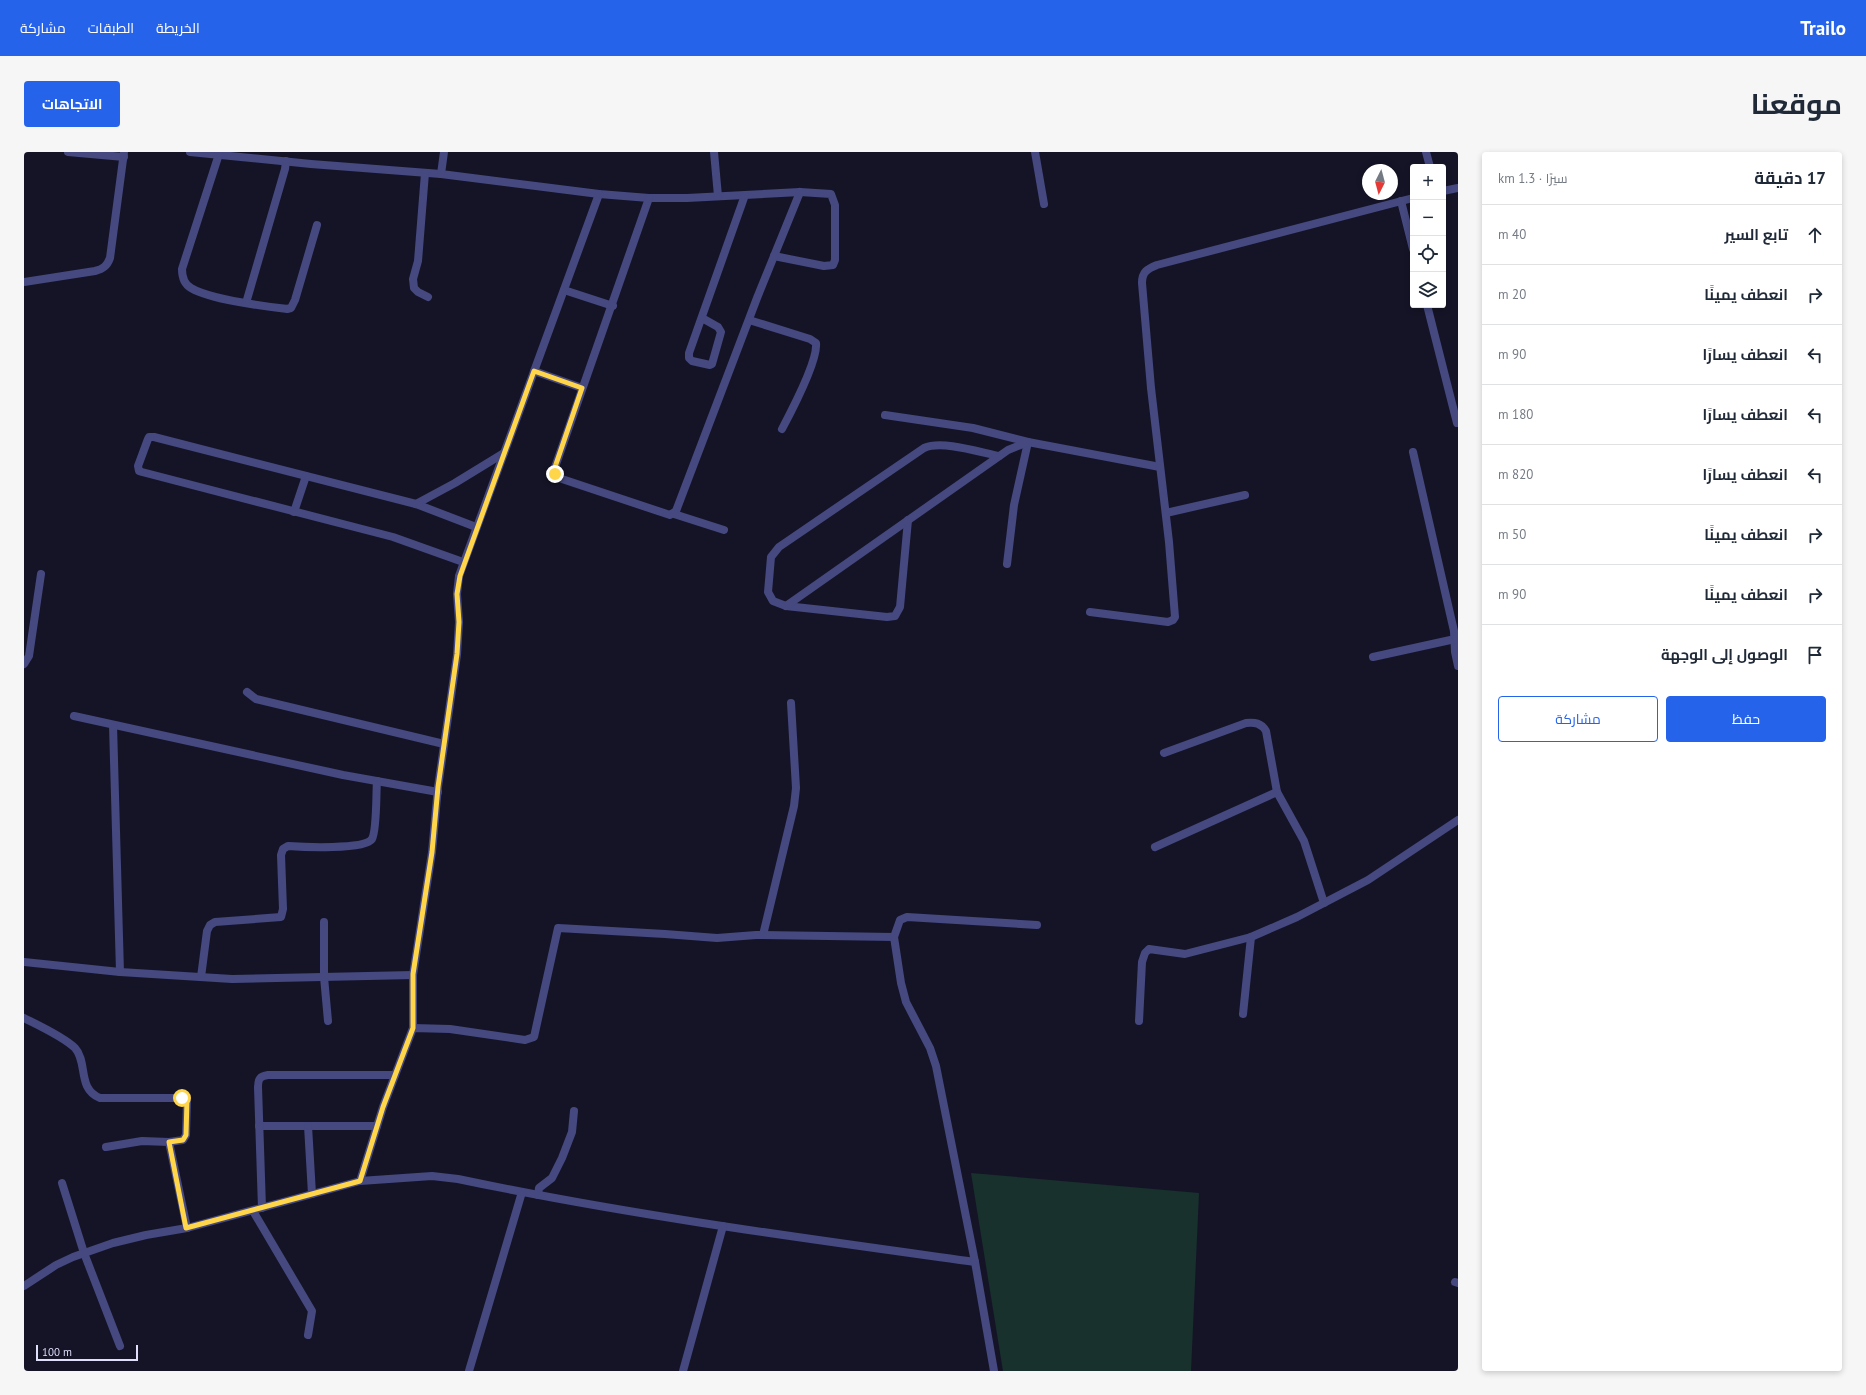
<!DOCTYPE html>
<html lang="ar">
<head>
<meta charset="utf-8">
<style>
  body { margin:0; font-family:"PT Sans",Cairo,sans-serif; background:#f6f6f7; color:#1f2937; direction:rtl }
  .controls { position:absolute; right:12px; top:12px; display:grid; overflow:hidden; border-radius:4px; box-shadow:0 2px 6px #0003 }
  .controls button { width:36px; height:36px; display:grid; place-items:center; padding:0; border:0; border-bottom:1px solid #e0e1e3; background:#fff; color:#1f2937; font:20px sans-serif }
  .compass { position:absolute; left:1338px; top:12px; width:36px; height:36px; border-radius:50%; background:#fff; box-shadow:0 2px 6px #0003; rotate:186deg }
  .scale { position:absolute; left:12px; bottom:10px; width:102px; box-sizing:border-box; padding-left:4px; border:2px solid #dfdffb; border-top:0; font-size:11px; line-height:14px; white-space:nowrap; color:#dfdffb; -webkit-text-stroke:3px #151427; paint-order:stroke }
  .stop { position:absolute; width:12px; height:12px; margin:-9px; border:3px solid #ffd54a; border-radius:50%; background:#fff }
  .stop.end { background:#ffd54a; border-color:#fff; box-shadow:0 1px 4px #0008 }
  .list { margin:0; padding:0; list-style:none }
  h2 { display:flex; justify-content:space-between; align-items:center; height:52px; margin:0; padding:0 16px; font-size:17px }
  h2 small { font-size:13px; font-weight:400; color:#747a83 }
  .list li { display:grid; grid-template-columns:26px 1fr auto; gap:12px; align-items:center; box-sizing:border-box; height:60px; padding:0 16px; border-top:1px solid #e0e1e3 }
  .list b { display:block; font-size:15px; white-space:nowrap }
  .list em { font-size:13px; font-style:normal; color:#747a83 }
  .actions { display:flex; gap:8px; padding:12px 16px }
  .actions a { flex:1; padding:9px 0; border:1px solid #2563eb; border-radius:4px; text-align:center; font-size:14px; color:#2563eb }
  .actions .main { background:#2563eb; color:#fff }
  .icon { flex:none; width:22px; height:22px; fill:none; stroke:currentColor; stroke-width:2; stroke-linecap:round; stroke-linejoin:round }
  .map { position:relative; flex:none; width:1434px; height:1219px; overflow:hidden; direction:ltr; border-radius:4px }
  header { display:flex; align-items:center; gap:24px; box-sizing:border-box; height:56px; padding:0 20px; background:#2563eb; color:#fff }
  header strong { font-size:19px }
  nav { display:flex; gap:22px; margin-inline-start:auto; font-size:14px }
  .intro { display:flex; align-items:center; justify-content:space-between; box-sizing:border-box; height:96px; padding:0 24px }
  h1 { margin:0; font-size:28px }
  .button { padding:10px 18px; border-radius:4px; background:#2563eb; color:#fff; font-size:14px; font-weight:700 }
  main { display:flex; gap:24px; padding:0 24px }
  aside { flex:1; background:#fff; border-radius:4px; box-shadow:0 2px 6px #0003 }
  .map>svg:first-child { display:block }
  .green { fill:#18312d }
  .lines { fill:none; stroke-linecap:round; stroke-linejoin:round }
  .minor { stroke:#454980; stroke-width:8 }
  .route { stroke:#ffd54a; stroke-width:5 }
</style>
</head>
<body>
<header>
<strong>Trailo</strong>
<nav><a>الخريطة</a><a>الطبقات</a><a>مشاركة</a></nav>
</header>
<div class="intro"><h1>موقعنا</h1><a class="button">الاتجاهات</a></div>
<main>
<aside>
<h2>17 دقيقة<small>سيرًا · 1.3 km</small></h2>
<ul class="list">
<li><svg class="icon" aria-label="ahead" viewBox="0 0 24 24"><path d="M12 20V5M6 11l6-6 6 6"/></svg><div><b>تابع السير</b></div><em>40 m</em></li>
<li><svg class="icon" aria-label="right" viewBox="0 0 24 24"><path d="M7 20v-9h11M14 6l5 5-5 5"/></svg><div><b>انعطف يمينًا</b></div><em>20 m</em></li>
<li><svg class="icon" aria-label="left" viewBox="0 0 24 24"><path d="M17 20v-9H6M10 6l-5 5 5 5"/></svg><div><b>انعطف يسارًا</b></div><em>90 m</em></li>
<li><svg class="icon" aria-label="left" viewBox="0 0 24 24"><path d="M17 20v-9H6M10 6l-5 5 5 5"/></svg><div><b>انعطف يسارًا</b></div><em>180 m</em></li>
<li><svg class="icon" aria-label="left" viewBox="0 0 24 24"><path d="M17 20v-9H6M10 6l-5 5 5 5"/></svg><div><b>انعطف يسارًا</b></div><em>820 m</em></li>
<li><svg class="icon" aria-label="right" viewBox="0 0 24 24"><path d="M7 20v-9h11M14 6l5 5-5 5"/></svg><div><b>انعطف يمينًا</b></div><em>50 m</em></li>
<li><svg class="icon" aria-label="right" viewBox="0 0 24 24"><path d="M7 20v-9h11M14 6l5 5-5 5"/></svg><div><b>انعطف يمينًا</b></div><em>90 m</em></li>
<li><svg class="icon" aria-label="arrive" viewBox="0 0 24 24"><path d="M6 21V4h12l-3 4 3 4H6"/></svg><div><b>الوصول إلى الوجهة</b></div></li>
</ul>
<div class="actions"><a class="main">حفظ</a><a>مشاركة</a></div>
</aside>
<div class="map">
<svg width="1434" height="1219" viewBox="0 0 1434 1219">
  <rect width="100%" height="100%" fill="#151427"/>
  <polygon class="green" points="947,1021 1175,1041 1167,1219 979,1219"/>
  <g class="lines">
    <g class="minor">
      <polyline points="44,0 100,5"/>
      <polyline points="166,0 287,12 417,22 575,42 625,46 663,46 776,40 807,42 811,53 811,108 809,113 800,114 750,104"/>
      <polyline points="690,0 694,44"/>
      <polyline points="1011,0 1020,52"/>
      <polyline points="1402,0 1406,15"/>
      <path d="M195 2 158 117C158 125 160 132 167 136 187 148 239 154 263 157L267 156 271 148 293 73"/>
      <polyline points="401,21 394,109 389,127 390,136 394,140 404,145"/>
      <polyline points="417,22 420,0"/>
      <polyline points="1419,39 1434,36"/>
      <polyline points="625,46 530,318 534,325 538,327 646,363 652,359 733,146 776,40"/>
      <polyline points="1377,49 1389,97"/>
      <path d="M0 130 71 119C79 117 83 114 86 106L100 0"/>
      <polyline points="540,138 589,154"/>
      <polyline points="222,151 261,17 262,9"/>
      <polyline points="1403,153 1433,271"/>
      <polyline points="678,166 694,175 697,180 688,212 686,213 668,209 665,206 665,201 721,43"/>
      <path d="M725 168 786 187 792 191C794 208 767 260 758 277"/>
      <polyline points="510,219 558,236"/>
      <polyline points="1389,300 1430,479 1431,500 1434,514"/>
      <polyline points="392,352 431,331 480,301"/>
      <polyline points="270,360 282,324"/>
      <polyline points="1142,361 1221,343"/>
      <polyline points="650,362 700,378"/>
      <path d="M884 368 876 455 871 464 863 465 762 454 749 449 744 440 747 405 755 395 900 296C918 288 955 300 975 304"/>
      <polyline points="439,410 369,385 118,320 115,319 114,314 124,287 125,285 130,285 392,352 452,375"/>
      <polyline points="983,412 990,353 1004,290 1136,315"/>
      <polyline points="762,454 984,298 1004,290 949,276 861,263"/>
      <path d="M1066 460 1144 470 1149 468 1151 465 1145 390 1127 236 1118 131C1118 120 1123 117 1133 113L1389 46"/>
      <polyline points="1349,505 1431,487"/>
      <polyline points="0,512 5,504 17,422"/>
      <polyline points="223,540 232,547 420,592"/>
      <polyline points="50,564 319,623 414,640"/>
      <polyline points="89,573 96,820"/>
      <path d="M1140 601 1222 571C1231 570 1237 571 1242 579L1253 640 1280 689 1300 751"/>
      <polyline points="1131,695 1253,640"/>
      <polyline points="300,770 300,825 304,869"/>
      <polyline points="739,783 770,654 772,636 767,551"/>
      <polyline points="0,810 96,820 208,827 389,823"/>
      <path d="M177 825 183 779 186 773 191 770 257 765 259 757 257 703 259 697 264 694C278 695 341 698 348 687 353 678 352 641 353 629"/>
      <polyline points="1219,862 1227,785"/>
      <path d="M0 866C14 873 40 885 51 896 64 910 53 937 76 946H158L163 949 162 983 159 988 145 990"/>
      <polyline points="1115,869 1118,810 1121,801 1125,797 1161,802 1227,785 1273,765 1344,728 1434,668"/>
      <polyline points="389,876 389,823 408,700 414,635 433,503 435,470 433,442 435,424 575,42"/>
      <polyline points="235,974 353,974"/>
      <polyline points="284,974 288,1042"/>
      <polyline points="82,995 118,989 145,990 163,1076"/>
      <polyline points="336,1029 359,955 389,876 426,877 501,888 510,885 534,776 641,782 693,786 732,783 870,785"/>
      <polyline points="38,1031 60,1101 96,1194"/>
      <polyline points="514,1043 515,1036 528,1026 538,1006 548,980 550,959"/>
      <path d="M238 1056 234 935C234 927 236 924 244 923H371"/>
      <polyline points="229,1059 288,1159 284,1183"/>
      <polyline points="1431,1130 1434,1131"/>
      <path d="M0 1134 32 1113 49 1105 89 1091 122 1083 163 1076 336 1029 408 1024 434 1027C605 1063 778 1086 951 1110"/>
      <polyline points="445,1219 498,1040"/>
      <polyline points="659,1219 699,1074"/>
      <polyline points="970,1219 951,1110 912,914 906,896 882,850 877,831 870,785 876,768 883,765 1013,773"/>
    </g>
  </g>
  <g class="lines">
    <polyline class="route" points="158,946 163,948 162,983 159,988 145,990 162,1076 336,1029 359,955 389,876 389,822 408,700 414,635 433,502 435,470 433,442 436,424 510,219 558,236 531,315 531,322"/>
  </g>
</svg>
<div class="controls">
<button>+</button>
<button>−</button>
<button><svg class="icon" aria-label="locate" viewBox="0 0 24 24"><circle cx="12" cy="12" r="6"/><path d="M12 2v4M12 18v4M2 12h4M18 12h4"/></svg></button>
<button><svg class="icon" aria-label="layers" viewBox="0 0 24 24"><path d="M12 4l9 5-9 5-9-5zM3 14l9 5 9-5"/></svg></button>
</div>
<svg class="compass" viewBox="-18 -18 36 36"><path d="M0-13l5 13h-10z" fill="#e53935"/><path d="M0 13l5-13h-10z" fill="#747a83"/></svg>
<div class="scale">100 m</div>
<div class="stop" style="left:158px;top:946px"></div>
<div class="stop end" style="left:531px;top:322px"></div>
</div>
</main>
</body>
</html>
